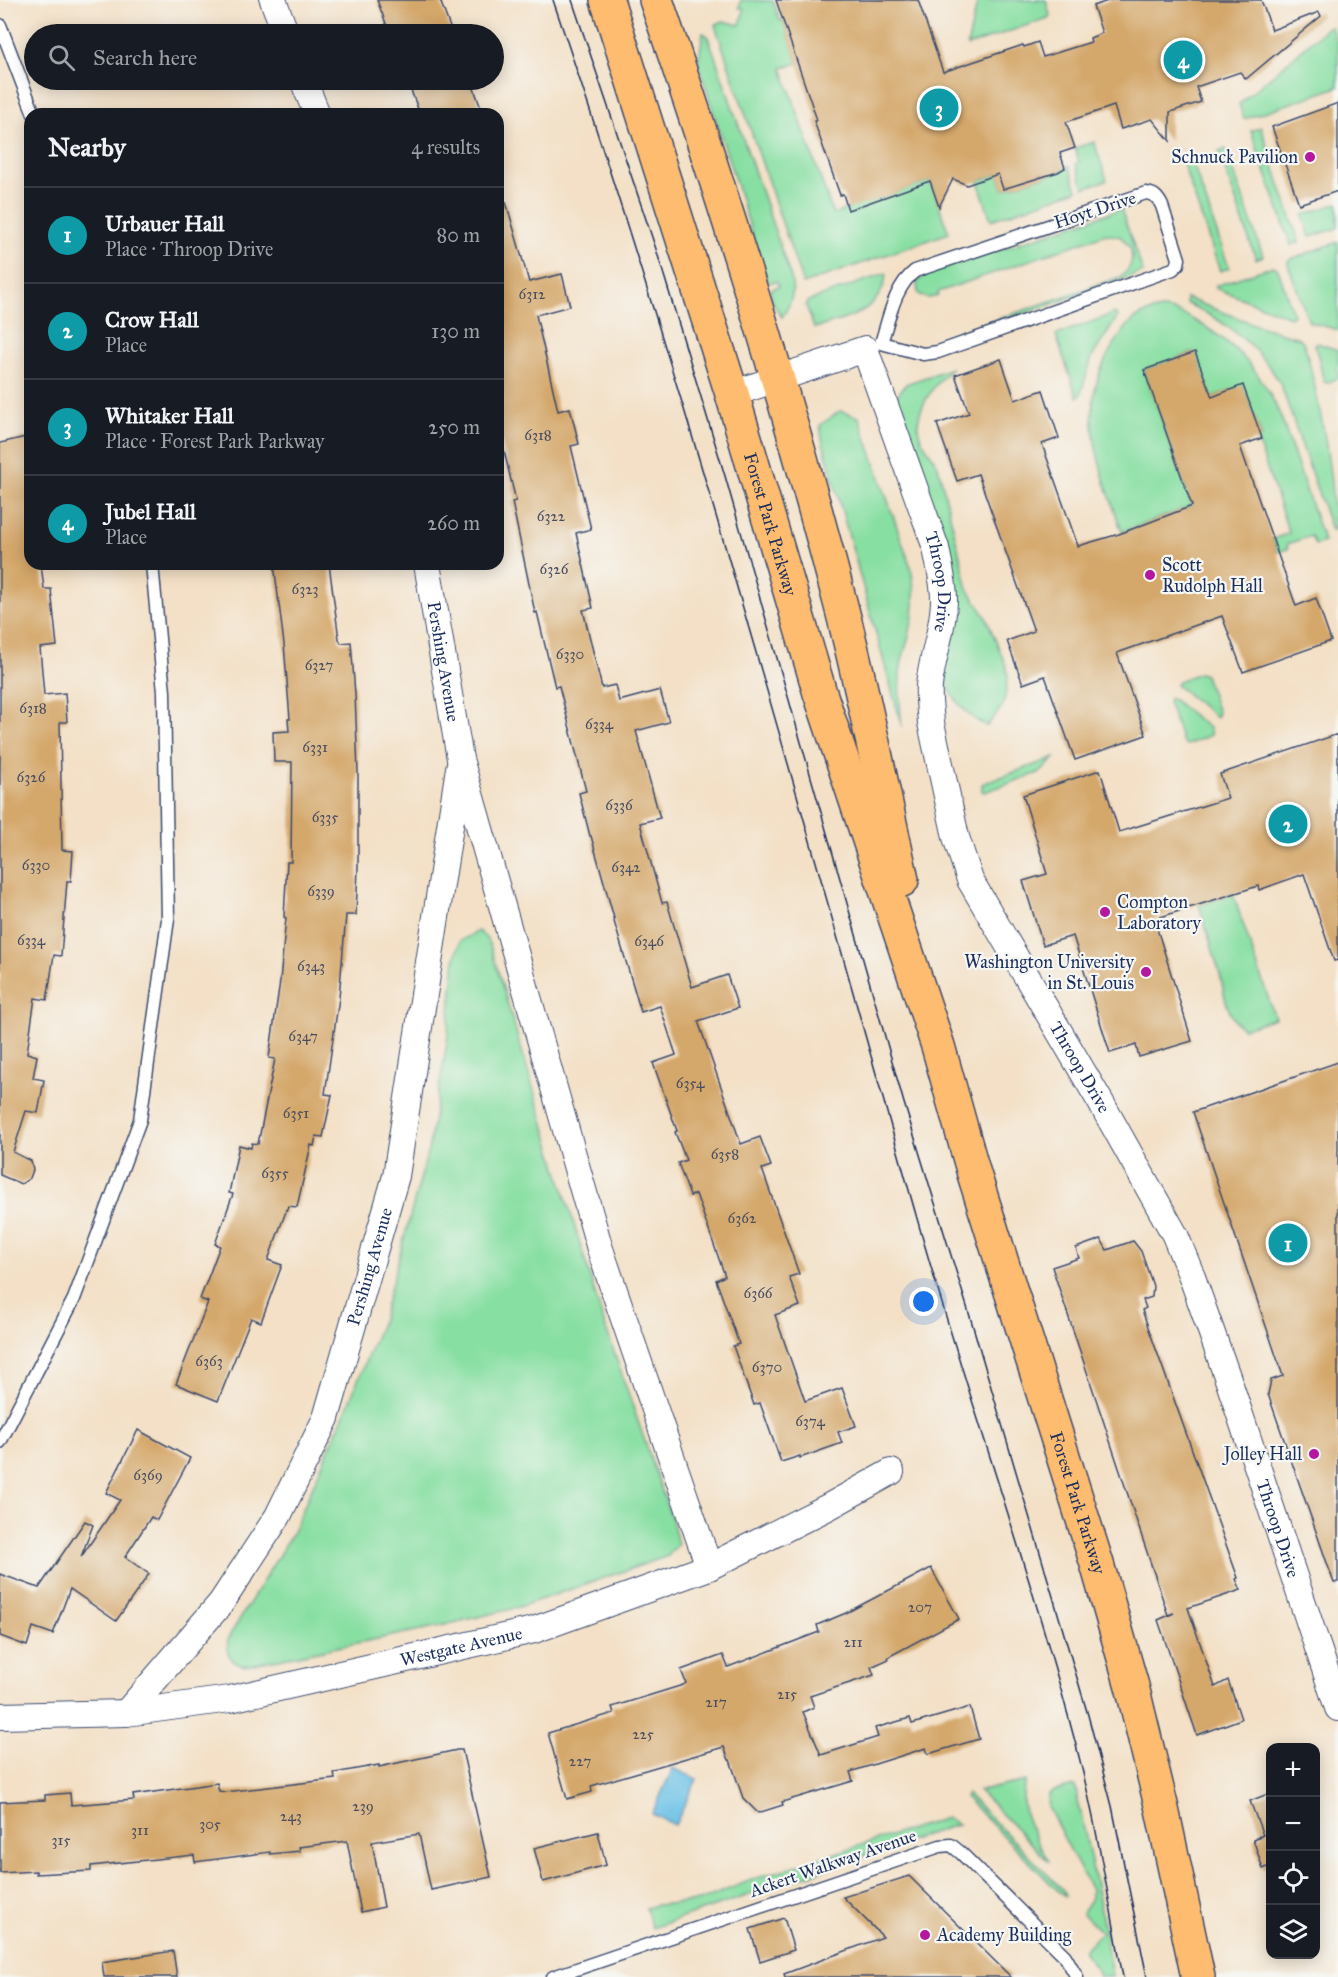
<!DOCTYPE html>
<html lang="en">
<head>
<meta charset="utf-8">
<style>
  body { margin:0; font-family:"IM FELL Great Primer",serif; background:#20242c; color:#f1f3f6 }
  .controls { position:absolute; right:18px; bottom:18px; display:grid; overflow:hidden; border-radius:12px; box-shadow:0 3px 15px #0003 }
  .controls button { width:54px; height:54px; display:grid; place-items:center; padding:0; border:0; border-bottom:2px solid #363941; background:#171b24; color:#f1f3f6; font:30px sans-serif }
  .you { position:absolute; left:924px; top:1302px; width:21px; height:21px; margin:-15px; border:4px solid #fff; border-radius:50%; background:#1a73e8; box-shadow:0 0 0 9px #1a73e833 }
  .badge { display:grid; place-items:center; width:39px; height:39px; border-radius:50%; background:#1a73e8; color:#fff; font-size:20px; font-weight:700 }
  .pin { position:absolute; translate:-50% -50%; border:3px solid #fff; box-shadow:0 2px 6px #0006 }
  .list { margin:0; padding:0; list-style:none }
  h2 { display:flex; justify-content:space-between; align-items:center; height:78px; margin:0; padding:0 24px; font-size:26px }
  h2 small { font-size:20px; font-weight:400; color:#9ea1a6 }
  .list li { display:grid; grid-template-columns:39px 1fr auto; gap:18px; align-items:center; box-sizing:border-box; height:96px; padding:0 24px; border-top:2px solid #363941 }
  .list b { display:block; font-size:22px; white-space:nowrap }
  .list p { margin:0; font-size:20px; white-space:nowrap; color:#9ea1a6 }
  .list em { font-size:20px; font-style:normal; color:#9ea1a6 }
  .icon { flex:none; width:33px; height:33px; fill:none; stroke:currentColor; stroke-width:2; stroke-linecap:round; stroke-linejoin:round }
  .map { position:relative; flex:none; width:1338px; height:1977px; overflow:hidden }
  .search { position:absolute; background:#171b24; box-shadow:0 3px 15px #0003; left:24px; top:24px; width:480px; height:66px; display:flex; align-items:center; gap:15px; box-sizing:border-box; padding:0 21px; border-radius:33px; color:#9ea1a6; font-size:22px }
  .panel { position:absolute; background:#171b24; box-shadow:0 3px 15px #0003; left:24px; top:108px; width:480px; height:462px; border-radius:18px }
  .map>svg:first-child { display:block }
  .green { fill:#87dfa2; stroke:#518780; stroke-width:1.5 }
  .water { fill:#68c0e5; stroke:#4278a2; stroke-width:1.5 }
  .building { fill:#d4a76b }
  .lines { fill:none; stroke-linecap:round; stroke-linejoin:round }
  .lane-casing { stroke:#3b4a6e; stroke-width:15 }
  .street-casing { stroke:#3b4a6e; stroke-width:28 }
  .primary-casing { stroke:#3b4a6e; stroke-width:36 }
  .lane { stroke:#fff; stroke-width:12 }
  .street { stroke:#fff; stroke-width:26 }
  .primary { stroke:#fdbc6f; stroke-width:33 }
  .tram { stroke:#1b2f5e; stroke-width:1.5 }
  .poi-dot { fill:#b5179e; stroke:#f6f6f2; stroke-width:2 }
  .labels { text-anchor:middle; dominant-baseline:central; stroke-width:4.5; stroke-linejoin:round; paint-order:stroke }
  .number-label { font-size:15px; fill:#494d61 }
  .poi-label { font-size:18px; fill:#1b2f5e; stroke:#f6f6f2; text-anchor:end }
  .street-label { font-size:18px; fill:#1b2f5e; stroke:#f6f6f2 }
</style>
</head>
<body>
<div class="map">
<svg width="1338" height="1977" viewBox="0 0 1338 1977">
  <rect width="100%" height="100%" fill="#f6f6f2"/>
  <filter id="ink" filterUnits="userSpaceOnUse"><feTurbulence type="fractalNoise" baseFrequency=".0167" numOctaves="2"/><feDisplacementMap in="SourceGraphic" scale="12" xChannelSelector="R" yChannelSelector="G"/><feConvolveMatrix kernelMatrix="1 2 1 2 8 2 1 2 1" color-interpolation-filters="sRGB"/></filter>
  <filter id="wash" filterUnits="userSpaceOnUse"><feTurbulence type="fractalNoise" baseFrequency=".008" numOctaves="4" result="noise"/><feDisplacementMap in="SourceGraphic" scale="24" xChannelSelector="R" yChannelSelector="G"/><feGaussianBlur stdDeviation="1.35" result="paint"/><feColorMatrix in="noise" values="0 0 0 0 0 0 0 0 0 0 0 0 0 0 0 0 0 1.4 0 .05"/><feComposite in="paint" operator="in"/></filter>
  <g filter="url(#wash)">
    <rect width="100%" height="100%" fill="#f3e0c6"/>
    <g class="green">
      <polygon points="741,0 773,1 780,21 783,20 798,63 782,68 833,214 930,181 949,233 803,284 715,25 723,21 740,25 744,9 739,8"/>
      <polygon points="978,0 1046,0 1050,15 1048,18 967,46"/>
      <polygon points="1328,27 1331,27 1338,45 1338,87 1244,119 1239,104"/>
      <path d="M703 33 708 36 791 278C795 293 791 304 782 317 776 309 769 299 771 289L779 286 776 281 770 283 767 281 698 63Z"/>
      <polygon points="1261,127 1299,242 1291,245 1251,131"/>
      <polygon points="1094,142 1107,180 1084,188 1076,164 1079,162 1075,148"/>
      <polygon points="1226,149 1263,256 1256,259 1219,152"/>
      <polygon points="1192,161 1229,268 1220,271 1183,164"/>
      <polygon points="1069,166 1077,190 991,220 978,181 998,174 1003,189 1058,172"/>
      <polygon points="1338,203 1338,228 1310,237 1303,215"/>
      <path d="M1121 209 1143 272 953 339 952 335 1120 277C1131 270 1134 259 1130 247L1121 237 1106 234 938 292V296C930 298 925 300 918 293L917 283 924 275Z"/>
      <polygon points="1338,242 1338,330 1309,322 1288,264 1288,261 1291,259"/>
      <polygon points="1273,266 1278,269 1293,314 1290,317 1215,288 1215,286"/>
      <path d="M886 273C885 310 843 321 814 328L806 305 808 301Z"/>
      <path d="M1186 298 1259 326 1299 338 1303 342 1307 353C1321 412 1333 469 1334 530H1331L1281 385C1260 347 1226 321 1186 303Z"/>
      <path d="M1161 309C1174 309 1184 315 1196 321 1237 345 1262 372 1281 417L1324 542 1315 545 1311 536 1287 544 1288 549 1277 552 1273 539 1289 533 1257 439 1262 437 1243 386 1212 397 1195 352 1144 370 1192 506 1122 532C1100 467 1072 406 1115 343 1129 322 1135 314 1161 309Z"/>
      <polygon points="1115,313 1118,316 1092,357 1080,396 1077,397 1056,335"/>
      <polygon points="1317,343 1338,350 1338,378 1327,383 1324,382 1315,344"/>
      <path d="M952 368C936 382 913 411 919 433 922 446 933 454 938 466L968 589 986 617 1006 666 1008 676 1005 697 1002 707 987 726C967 718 944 691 943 668 943 656 947 642 949 631L892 399 896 397 906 384Z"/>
      <path d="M840 411 859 417 910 565C917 594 915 614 907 643 905 651 902 658 901 666 898 686 900 707 902 727L822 439 820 425Z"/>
      <polygon points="1199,673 1205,675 1218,713 1216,717 1176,685 1178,681"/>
      <polygon points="1169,698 1172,699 1209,728 1211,735 1187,745 1183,743 1168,702"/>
      <polygon points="1056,757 1041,772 985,792 982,791 982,784"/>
      <path d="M1233 894 1275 1018 1243 1029C1225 1014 1225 995 1220 974 1213 951 1206 928 1199 905Z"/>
      <path d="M478 931 486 938 491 948 602 1317 672 1520 678 1544 668 1556 516 1608 436 1627 244 1666C228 1660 226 1654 228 1638L292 1534 348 1405 381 1323 428 1151 447 1043 455 958 460 941Z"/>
      <path d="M1026 1781C1015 1810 1035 1836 1049 1862L979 1791Z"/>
      <polygon points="1075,1786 1100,1904 1112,1977 1099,1977 1096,1968 1083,1951 1101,1932 1082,1913 1091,1900 1091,1890 1048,1807 1049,1795 1054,1791"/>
      <polygon points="967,1794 1063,1890 1065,1896 1059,1892 965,1797"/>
      <polygon points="946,1818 958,1824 652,1928 646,1908 657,1905 699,1901 754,1879"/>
    </g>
    <polygon class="water" points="673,1768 697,1779 675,1825 652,1814"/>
    <g id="blocks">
      <g class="building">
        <polygon points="377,0 440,0 451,30 453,29 455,34 390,34"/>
        <polygon points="776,0 918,0 943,72 1023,45 1024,47 1038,42 1043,57 1091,42 1090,38 1102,33 1093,6 1111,0 1261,0 1272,30 1319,12 1321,16 1246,79 1240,72 1196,87 1201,102 1170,112 1170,141 1152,119 1121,129 1114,106 1066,122 1075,148 1060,153 1065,168 1058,172 1003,189 998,174 967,185 953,179 939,207 930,181 848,210 843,194 840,195 814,121 817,120"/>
        <polygon points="407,80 471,80 483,114 420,114"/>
        <polygon points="1338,103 1338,191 1299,204 1272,127"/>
        <polygon points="506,202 529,282 562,274 570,306 536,315 558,411 570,408 579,444 571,446 591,529 576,533 593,608 583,610 602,688 615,685 619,701 660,690 669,722 636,731 660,818 640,823 662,903 667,902 692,987 727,975 738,1008 698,1021 741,1144 760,1137 771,1166 762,1169 799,1274 789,1277 800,1306 775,1315 805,1401 842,1388 856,1426 838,1432 842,1443 800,1458 800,1456 781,1462 760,1403 754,1405 733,1346 739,1344 716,1280 725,1276 696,1194 690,1196 678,1163 686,1160 675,1132 677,1131 653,1063 676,1055 660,1006 641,1012 613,918 614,918 591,836 590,836 579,793 586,791 559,686 555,687 537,612 535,613 512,502 516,501 498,426 498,203"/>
        <polygon points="1195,352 1212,397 1243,385 1262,438 1240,446 1296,606 1316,598 1331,641 1243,672 1222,616 1117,653 1146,735 1075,760 1045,676 1023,684 1007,641 1034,631 978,474 957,481 937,424 969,413 955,375 1001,359 1015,400 1043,390 1059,438 1042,444 1078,546 1119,534 1192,506 1144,370"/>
        <polygon points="30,436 30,564 41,564 44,589 51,589 57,646 40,648 44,695 65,693 67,722 60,722 62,850 73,851 71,881 67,881 61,956 54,955 47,1000 35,998 27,1053 37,1056 33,1078 44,1080 38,1113 26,1111 13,1152 31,1161 33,1170 30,1178 21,1184 0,1175 0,443"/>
        <polygon points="274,564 329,564 339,639 341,643 351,642 355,694 358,772 358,868 356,915 346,915 339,998 326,1087 325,1094 332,1095 323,1137 316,1136 314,1146 311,1145 297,1207 288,1206 268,1260 282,1265 261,1322 251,1318 218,1401 176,1384 208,1302 200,1299 220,1246 215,1244 233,1194 229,1193 239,1145 251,1148 252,1143 258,1144 275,1059 269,1058 280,981 286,918 284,917 287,862 291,862 292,762 274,762 273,732 289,731 288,719 290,719 284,644"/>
        <polygon points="1338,734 1338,960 1334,961 1304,874 1259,890 1258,886 1154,919 1192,1041 1139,1057 1136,1045 1110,1053 1073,936 1043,945 1023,881 1047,874 1023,795 1100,770 1119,832 1228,798 1220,774"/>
        <polygon points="1338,1062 1338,1582 1334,1583 1268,1394 1271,1380 1283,1376 1193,1112"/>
        <polygon points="1101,1239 1107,1250 1133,1241 1141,1251 1153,1286 1152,1297 1143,1300 1146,1308 1142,1310 1238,1578 1236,1579 1241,1590 1188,1608 1215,1687 1228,1680 1241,1719 1197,1735 1158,1620 1174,1613 1168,1615 1052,1267 1079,1258 1076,1248"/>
        <polygon points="138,1430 190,1458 157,1520 151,1517 125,1557 149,1574 116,1621 70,1589 53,1634 33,1627 27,1646 0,1636 0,1574 39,1588 85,1521 93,1525 81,1557 120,1500 106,1493"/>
        <polygon points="931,1568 959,1619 888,1657 889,1659 871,1667 874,1675 810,1696 814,1707 803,1712 821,1755 878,1737 875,1728 910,1718 912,1724 970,1707 979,1739 928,1754 926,1748 850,1772 853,1781 782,1802 783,1805 758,1813 743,1798 730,1760 729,1760 724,1747 591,1786 592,1792 567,1799 548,1733 614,1713 612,1707 683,1685 686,1683 681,1670 723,1655 728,1667 819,1632 817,1625 846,1613"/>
        <polygon points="457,1750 462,1750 491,1877 431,1890 419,1834 372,1842 384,1907 361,1912 347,1841 299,1847 300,1851 270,1854 270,1852 195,1862 194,1855 91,1866 91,1871 36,1874 36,1871 0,1873 0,1802 45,1800 45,1795 70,1793 71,1805 134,1800 133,1795 217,1783 219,1791 225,1792 335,1779 334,1773 379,1765 379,1767"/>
        <polygon points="1270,1793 1270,1866 1263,1869 1253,1839 1263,1835 1250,1801"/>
        <polygon points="598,1832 606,1865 543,1882 534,1848"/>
        <polygon points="909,1876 1011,1977 785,1977 784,1974 883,1937 843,1897"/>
        <polygon points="784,1918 794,1950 760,1961 750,1929"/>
        <polygon points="173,1951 177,1977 104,1977 102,1962"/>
      </g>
    </g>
  </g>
  <g filter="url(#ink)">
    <use href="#blocks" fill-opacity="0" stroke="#3b4a6e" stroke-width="1.5"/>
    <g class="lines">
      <g class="lane-casing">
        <g id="lane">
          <polyline points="0,25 34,114"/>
          <path d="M1146 193C1155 194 1158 198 1162 206L1179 259 1178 264 1173 269 938 352 923 354 881 343C889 319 894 287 915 271Z"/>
          <polyline points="0,1442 74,1299 140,1120 168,919 164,692 152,564"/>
          <polyline points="553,1977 940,1846 951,1845 961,1853 1065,1956 1077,1977"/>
        </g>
      </g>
      <g class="street-casing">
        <g id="street">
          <polyline points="273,0 286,34"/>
          <polyline points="303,80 317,114"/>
          <path id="s1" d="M732 394 865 349 936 548C939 565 944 582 944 599 944 628 932 656 929 686 928 698 930 710 931 723L956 837 970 880 1100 1101 1175 1235 1192 1277 1228 1379 1338 1708"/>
          <path id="s2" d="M427 564 460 759 600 1249 709 1567"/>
          <path id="s3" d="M126 1713 221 1603 278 1516 326 1418 396 1176 459 768"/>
          <path id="s4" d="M0 1716 126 1713 230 1699 534 1630 709 1567 828 1507 891 1472"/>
        </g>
      </g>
      <g class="primary-casing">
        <g id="primary">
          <path id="s5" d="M607 0 732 394 820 693 938 1046 974 1174 1097 1564 1132 1686 1162 1809 1198 1977"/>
          <path d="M656 0C724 198 787 399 840 602 864 693 882 787 902 880"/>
        </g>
      </g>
      <use href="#lane" class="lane"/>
      <use href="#street" class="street"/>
      <use href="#primary" class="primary"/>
      <g class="tram">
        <path d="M553 0C691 405 803 818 920 1229 968 1398 1028 1564 1073 1734 1095 1814 1108 1896 1123 1977"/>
        <polyline points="572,0 656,249 725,476 904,1103 972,1323 1088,1715 1112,1806 1147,1977"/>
      </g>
    </g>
  </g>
  <g class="poi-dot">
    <circle cx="1310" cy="157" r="6"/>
    <circle cx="1150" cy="575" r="6"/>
    <circle cx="1105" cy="912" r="6"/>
    <circle cx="1146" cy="972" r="6"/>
    <circle cx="1314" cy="1454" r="6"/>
    <circle cx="925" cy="1935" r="6"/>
  </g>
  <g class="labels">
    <g class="number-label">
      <text x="532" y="294">6312</text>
      <text x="538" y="435">6318</text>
      <text x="551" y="516">6322</text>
      <text x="554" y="569">6326</text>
      <text x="305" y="589">6323</text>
      <text x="570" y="654">6330</text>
      <text x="319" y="665">6327</text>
      <text x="33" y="708">6318</text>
      <text x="599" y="724">6334</text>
      <text x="315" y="747">6331</text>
      <text x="31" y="777">6326</text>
      <text x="619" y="805">6336</text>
      <text x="325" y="817">6335</text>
      <text x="36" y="865">6330</text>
      <text x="626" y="867">6342</text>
      <text x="321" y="891">6339</text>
      <text x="31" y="940">6334</text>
      <text x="649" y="941">6346</text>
      <text x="311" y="966">6343</text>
      <text x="303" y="1036">6347</text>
      <text x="690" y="1083">6354</text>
      <text x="296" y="1113">6351</text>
      <text x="725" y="1154">6358</text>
      <text x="275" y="1173">6355</text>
      <text x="742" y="1218">6362</text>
      <text x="758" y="1293">6366</text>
      <text x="209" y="1361">6363</text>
      <text x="767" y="1367">6370</text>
      <text x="810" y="1421">6374</text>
      <text x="148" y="1475">6369</text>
      <text x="920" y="1607">207</text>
      <text x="853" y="1642">211</text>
      <text x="787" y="1694">215</text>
      <text x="716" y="1702">217</text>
      <text x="643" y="1734">225</text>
      <text x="580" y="1761">227</text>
      <text x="363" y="1806">239</text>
      <text x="291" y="1816">243</text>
      <text x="210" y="1824">305</text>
      <text x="140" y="1830">311</text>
      <text x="61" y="1840">315</text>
    </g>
    <g class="poi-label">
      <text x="1298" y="157">Schnuck Pavilion</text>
      <text x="1162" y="565" text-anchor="start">Scott<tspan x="1162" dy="21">Rudolph Hall</tspan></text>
      <text x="1117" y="902" text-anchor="start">Compton<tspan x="1117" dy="21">Laboratory</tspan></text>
      <text x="1134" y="962">Washington University<tspan x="1134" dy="21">in St. Louis</tspan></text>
      <text x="1302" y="1454">Jolley Hall</text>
      <text x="937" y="1935" text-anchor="start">Academy Building</text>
    </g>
    <g class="street-label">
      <text transform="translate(1095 210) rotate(-18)">Hoyt Drive</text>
      <text stroke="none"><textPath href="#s5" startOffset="549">Forest Park Parkway</textPath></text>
      <text stroke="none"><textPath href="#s1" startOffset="386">Throop Drive</textPath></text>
      <text stroke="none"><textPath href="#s2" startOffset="99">Pershing Avenue</textPath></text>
      <text stroke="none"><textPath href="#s1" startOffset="908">Throop Drive</textPath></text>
      <text stroke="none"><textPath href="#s3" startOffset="516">Pershing Avenue</textPath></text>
      <text stroke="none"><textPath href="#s5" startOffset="1575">Forest Park Parkway</textPath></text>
      <text stroke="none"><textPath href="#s1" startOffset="1412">Throop Drive</textPath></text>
      <text stroke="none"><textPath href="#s4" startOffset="468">Westgate Avenue</textPath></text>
      <text transform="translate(833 1863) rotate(-19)">Ackert Walkway Avenue</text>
    </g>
  </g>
</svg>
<div class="controls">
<button>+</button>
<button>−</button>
<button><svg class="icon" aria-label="locate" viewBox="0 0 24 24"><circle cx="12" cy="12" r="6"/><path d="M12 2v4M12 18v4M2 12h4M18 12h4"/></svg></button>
<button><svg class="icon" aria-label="layers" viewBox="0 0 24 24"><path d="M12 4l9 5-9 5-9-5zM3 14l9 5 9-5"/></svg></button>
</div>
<div class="you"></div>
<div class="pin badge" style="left:1288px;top:1243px;background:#0f9aa8">1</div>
<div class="pin badge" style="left:1288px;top:824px;background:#0f9aa8">2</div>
<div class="pin badge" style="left:939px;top:108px;background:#0f9aa8">3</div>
<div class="pin badge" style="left:1183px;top:60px;background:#0f9aa8">4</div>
<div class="search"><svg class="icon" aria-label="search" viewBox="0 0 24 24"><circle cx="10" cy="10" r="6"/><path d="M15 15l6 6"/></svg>Search here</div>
<section class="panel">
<h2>Nearby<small>4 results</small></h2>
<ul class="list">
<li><span class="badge" style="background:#0f9aa8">1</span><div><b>Urbauer Hall</b><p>Place · Throop Drive</p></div><em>80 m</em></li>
<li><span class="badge" style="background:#0f9aa8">2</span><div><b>Crow Hall</b><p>Place</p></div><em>130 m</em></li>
<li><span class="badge" style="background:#0f9aa8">3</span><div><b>Whitaker Hall</b><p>Place · Forest Park Parkway</p></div><em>250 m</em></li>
<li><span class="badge" style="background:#0f9aa8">4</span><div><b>Jubel Hall</b><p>Place</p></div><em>260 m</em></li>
</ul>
</section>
</div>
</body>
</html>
